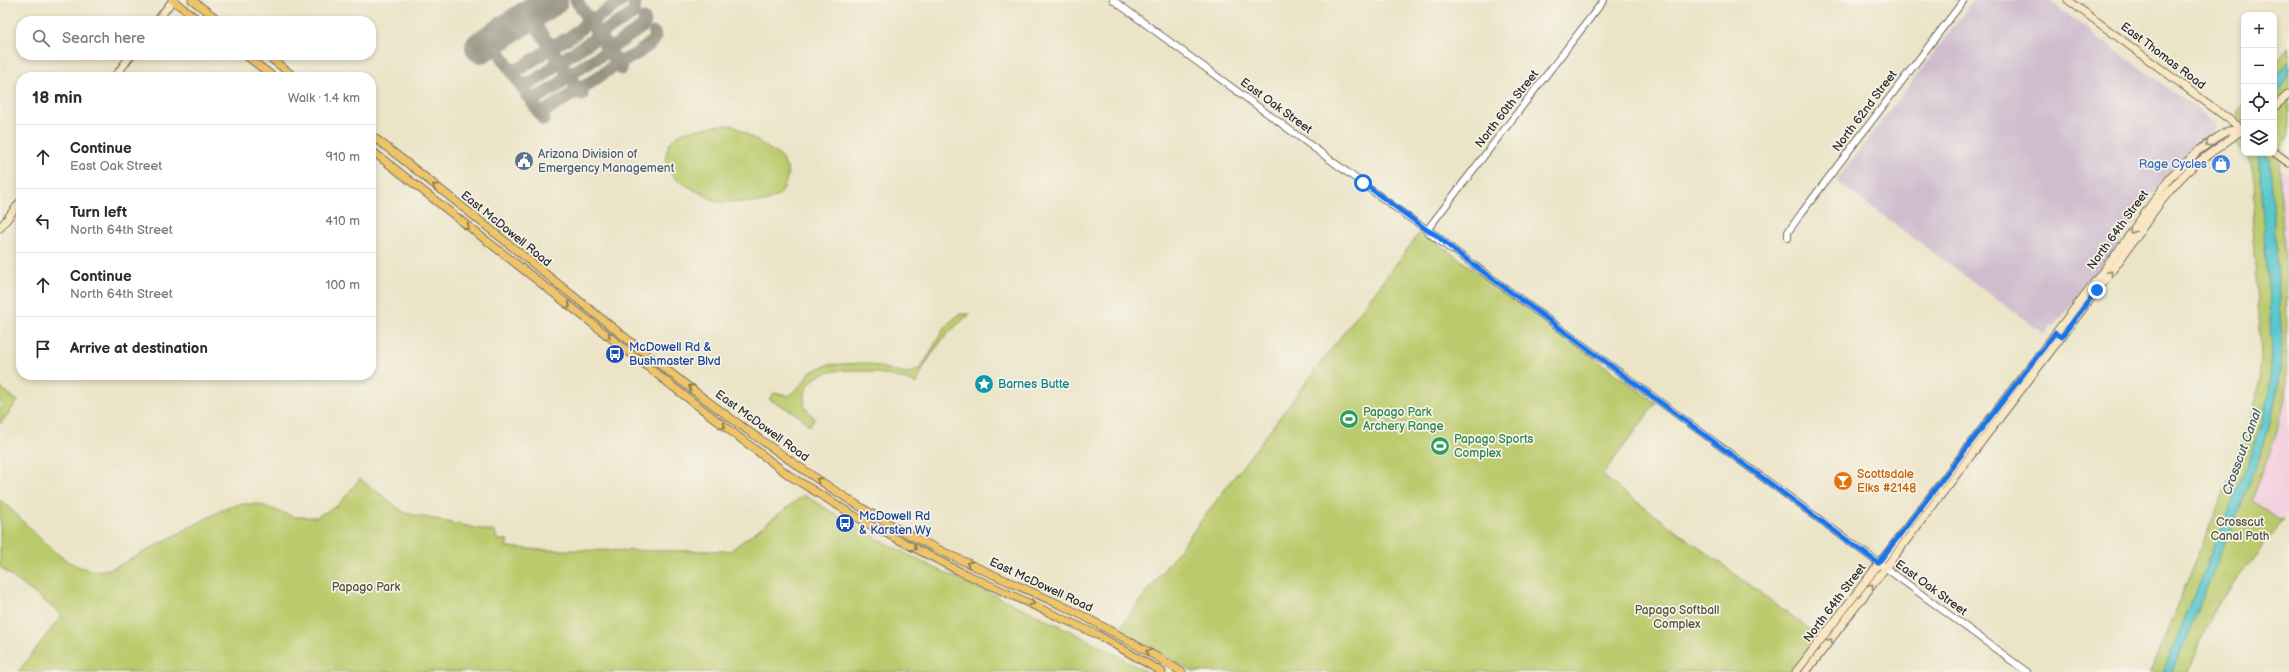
<!DOCTYPE html>
<html lang="en">
<head>
<meta charset="utf-8">
<style>
  body { margin:0; font-family:"Balsamiq Sans",sans-serif; background:#f2f2f3; color:#2b2b33 }
  .controls { position:absolute; right:12px; top:12px; display:grid; overflow:hidden; border-radius:8px; box-shadow:0 2px 6px #0003 }
  .controls button { width:36px; height:36px; display:grid; place-items:center; padding:0; border:0; border-bottom:1px solid #e1e1e2; background:#fff; color:#2b2b33; font:20px sans-serif }
  .stop { position:absolute; width:12px; height:12px; margin:-9px; border:3px solid #1a73e8; border-radius:50%; background:#fff }
  .stop.end { background:#1a73e8; border-color:#fff; box-shadow:0 1px 4px #0008 }
  .list { margin:0; padding:0; list-style:none }
  h2 { display:flex; justify-content:space-between; align-items:center; height:52px; margin:0; padding:0 16px; font-size:17px }
  h2 small { font-size:13px; font-weight:400; color:#7c7c81 }
  .list li { display:grid; grid-template-columns:26px 1fr auto; gap:12px; align-items:center; box-sizing:border-box; height:64px; padding:0 16px; border-top:1px solid #e1e1e2 }
  .list b { display:block; font-size:15px; white-space:nowrap }
  .list p { margin:0; font-size:13px; white-space:nowrap; color:#7c7c81 }
  .list em { font-size:13px; font-style:normal; color:#7c7c81 }
  .icon { flex:none; width:22px; height:22px; fill:none; stroke:currentColor; stroke-width:2; stroke-linecap:round; stroke-linejoin:round }
  .map { position:relative; flex:none; width:2289px; height:672px; overflow:hidden }
  .search { position:absolute; background:#fff; box-shadow:0 2px 6px #0003; left:16px; top:16px; width:360px; height:44px; display:flex; align-items:center; gap:10px; box-sizing:border-box; padding:0 14px; border-radius:16px; color:#7c7c81; font-size:15px }
  .panel { position:absolute; background:#fff; box-shadow:0 2px 6px #0003; left:16px; top:72px; width:360px; height:308px; border-radius:16px }
  .map>svg:first-child { display:block }
  .built { fill:#f3cfdf }
  .industrial { fill:#cfbdce }
  .green { fill:#bbca6c; stroke:#737a4c }
  .water { fill:#5ac7cd; stroke:#42797c }
  .lines { fill:none; stroke-linecap:round; stroke-linejoin:round }
  .taxiway { stroke:#8b8879; stroke-width:13 }
  .runway { stroke:#8b8879; stroke-width:32 }
  .tertiary-casing { stroke:#6e6c62; stroke-width:8 }
  .secondary-casing { stroke:#6e6c62; stroke-width:9 }
  .primary-casing { stroke:#6e6c62; stroke-width:9 }
  .tertiary { stroke:#fff; stroke-width:6 }
  .secondary { stroke:#f9e7c3; stroke-width:7 }
  .primary { stroke:#efc469; stroke-width:7 }
  .oneway { stroke:#928977 }
  .oneway2 { stroke:#837047 }
  .route { stroke:#1a73e8; stroke-width:5 }
  .labels { text-anchor:middle; dominant-baseline:central; stroke-width:3.5; stroke-linejoin:round; paint-order:stroke }
  .street-label { font-size:12px; fill:#2b2b2b; stroke:#f7f3e8 }
  .service-label { font-size:12px; fill:#4e5e75; stroke:#f7f3e8; text-anchor:start }
  .shop-label { font-size:12px; fill:#366cbe; stroke:#f7f3e8; text-anchor:end }
  .transit-label { font-size:12px; fill:#164399; stroke:#f7f3e8; text-anchor:start }
  .culture-label { font-size:12px; fill:#0d838f; stroke:#f7f3e8; text-anchor:start }
  .leisure-label { font-size:12px; fill:#27864d; stroke:#f7f3e8; text-anchor:start }
  .food-label { font-size:12px; fill:#c56008; stroke:#f7f3e8; text-anchor:start }
  .park-label { font-size:12px; fill:#4f533b; stroke:#f7f3e8 }
  .water-label { font-size:13px; font-style:italic; fill:#395a5c; stroke:#f7f3e8 }
</style>
</head>
<body>
<div class="map">
<svg width="2289" height="672" viewBox="0 0 2289 672">
  <rect width="100%" height="100%" fill="#f7f3e8"/>
  <filter id="ink" filterUnits="userSpaceOnUse"><feTurbulence type="fractalNoise" baseFrequency=".025" numOctaves="2"/><feDisplacementMap in="SourceGraphic" scale="8" xChannelSelector="R" yChannelSelector="G"/><feConvolveMatrix kernelMatrix="1 2 1 2 8 2 1 2 1" color-interpolation-filters="sRGB"/></filter>
  <filter id="wash" filterUnits="userSpaceOnUse"><feTurbulence type="fractalNoise" baseFrequency=".012" numOctaves="4" result="noise"/><feDisplacementMap in="SourceGraphic" scale="16" xChannelSelector="R" yChannelSelector="G"/><feGaussianBlur stdDeviation="0.9" result="paint"/><feColorMatrix in="noise" values="0 0 0 0 0 0 0 0 0 0 0 0 0 0 0 0 0 1.4 0 .05"/><feComposite in="paint" operator="in"/></filter>
  <g filter="url(#wash)">
    <rect width="100%" height="100%" fill="#ebe4c7"/>
    <g class="built">
      <polygon points="2279,168 2289,175 2289,325 2286,275"/>
      <polygon points="2289,362 2289,508 2280,520 2252,501 2286,395"/>
    </g>
    <polygon class="industrial" points="1974,0 2048,0 2083,26 2086,26 2096,36 2216,123 2216,126 2211,137 2194,149 2155,191 2142,208 2138,209 2133,215 2134,220 2109,257 2055,325 2051,325 2044,334 1836,181"/>
    <g class="green">
      <path d="M2289 47V135C2274 155 2281 190 2282 214 2286 274 2289 338 2285 397 2279 433 2264 466 2252 501L2280 520 2284 519 2215 608 2189 672H2150L2234 467 2252 415 2258 392 2261 359 2260 329 2252 227C2256 212 2257 164 2245 153H2274V64Z"/>
      <polygon points="2244,103 2244,152 2237,144 2238,111"/>
      <polygon points="720,125 733,125 780,156 787,168 788,175 783,190 778,196 765,202 717,202 680,182 672,175 665,161 668,146 672,140 683,132"/>
      <polygon points="1421,231 1656,403 1602,476 1819,636 1792,672 1193,672 1119,629"/>
      <path d="M960 314H970C947 332 926 356 917 384 892 374 824 357 807 387 805 392 805 400 804 406L815 419 809 426C797 411 785 409 769 399L774 393 789 396 802 384 810 372 827 365 865 363 907 374C927 372 934 340 946 326 949 322 955 318 960 314Z"/>
      <polygon points="0,387 18,401 0,424"/>
      <path d="M360 479 405 513 495 532 497 540H508L506 547 541 550 730 551 804 495C847 522 891 547 937 569 1008 602 1079 632 1147 672H18L62 615 0 567V500C34 526 69 587 118 566L222 510 240 504H258L295 517H316L337 506Z"/>
    </g>
    <g class="water">
      <path d="M2289 61C2289 74 2285 87 2274 95V80Z"/>
      <path d="M2258 153H2262L2270 159 2282 338C2280 417 2256 469 2226 540 2208 584 2191 628 2172 672H2163L2251 454 2261 426 2269 391 2271 365 2270 313Z"/>
    </g>
    <g class="lines">
      <g class="taxiway">
        <polyline points="576,0 621,69"/>
        <polyline points="529,15 582,95"/>
        <polyline points="586,16 594,19 623,0"/>
        <polyline points="596,30 601,33 633,14 635,5"/>
        <polyline points="491,40 544,120"/>
        <path d="M547 42 553 45C563 42 589 28 586 16"/>
        <polyline points="605,45 613,47 642,27 645,23 644,19"/>
        <polyline points="557,57 561,59 564,59 593,40 596,35 596,30"/>
        <path d="M614 58 619 62C630 59 650 47 655 37L654 33"/>
        <polyline points="509,68 518,70 545,52 548,48 547,42"/>
        <path d="M518 81 524 85C534 82 559 68 557 57"/>
        <polyline points="575,85 584,87 614,66 614,58"/>
        <path d="M527 96 536 98C545 93 569 83 566 71L574 72 603 54 606 50 605 45"/>
        <polyline points="537,110 542,113 574,93 575,85"/>
      </g>
      <polyline class="runway" points="481,47 552,0"/>
    </g>
  </g>
  <g filter="url(#ink)">
    <g class="lines">
      <g class="tertiary-casing">
        <g id="tertiary">
          <polyline points="1113,0 1408,217 1436,235 1455,251 2027,672"/>
          <polyline points="1427,230 1604,0"/>
          <polyline points="1429,233 1452,250"/>
          <polyline points="1788,238 1788,232 1803,211 1964,0"/>
        </g>
      </g>
      <g class="secondary-casing">
        <g id="secondary">
          <polyline points="2068,0 2242,129"/>
          <polyline points="157,21 173,0"/>
          <polyline points="115,77 131,55"/>
          <polyline points="2274,107 2289,94"/>
          <polyline points="2274,152 2289,163"/>
          <polyline points="0,228 21,201"/>
          <polyline points="1796,672 2113,258 2170,178 2198,151 2218,137 2228,131 2242,129"/>
          <path d="M1806 672 2117 264C2140 233 2160 198 2188 171 2205 155 2227 143 2244 128"/>
        </g>
      </g>
      <g class="primary-casing">
        <g id="primary">
          <polyline points="172,0 200,21"/>
          <polyline points="192,0 220,21"/>
          <polyline points="245,55 274,77"/>
          <polyline points="266,55 295,77"/>
          <path d="M371 135C533 259 686 397 859 506 923 546 993 574 1061 605 1103 625 1142 648 1182 672"/>
          <polyline points="371,150 681,393 790,476 868,524 959,571 1098,635 1162,672"/>
        </g>
      </g>
      <use href="#tertiary" class="tertiary"/>
      <use href="#secondary" class="secondary"/>
      <use href="#primary" class="primary"/>
    </g>
    <defs><path id="oneway-chevron" d="M-2-3.5L2.5 0L-2 3.5" fill="none" stroke-width="1.6" stroke-linecap="round" stroke-linejoin="round"/></defs>
    <g class="oneway">
      <use href="#oneway-chevron" transform="translate(2208 144) rotate(144)"/>
      <use href="#oneway-chevron" transform="translate(2132 231) rotate(125)"/>
      <use href="#oneway-chevron" transform="translate(2110 273) rotate(-52)"/>
      <use href="#oneway-chevron" transform="translate(1871 586) rotate(-53)"/>
      <use href="#oneway-chevron" transform="translate(1830 641) rotate(-53)"/>
    </g>
    <g class="oneway2">
      <use href="#oneway-chevron" transform="translate(435 186) rotate(-141)"/>
      <use href="#oneway-chevron" transform="translate(467 227) rotate(39)"/>
      <use href="#oneway-chevron" transform="translate(568 306) rotate(38)"/>
      <use href="#oneway-chevron" transform="translate(608 337) rotate(38)"/>
      <use href="#oneway-chevron" transform="translate(691 387) rotate(-143)"/>
      <use href="#oneway-chevron" transform="translate(723 426) rotate(37)"/>
      <use href="#oneway-chevron" transform="translate(819 480) rotate(-147)"/>
      <use href="#oneway-chevron" transform="translate(914 548) rotate(28)"/>
      <use href="#oneway-chevron" transform="translate(969 564) rotate(-154)"/>
      <use href="#oneway-chevron" transform="translate(1032 603) rotate(25)"/>
      <use href="#oneway-chevron" transform="translate(1148 652) rotate(-149)"/>
    </g>
  </g>
  <g class="lines" filter="url(#ink)">
    <polyline class="route" points="1363,183 1427,230 1436,235 1455,251 1878,563 2055,333 2061,337 2097,290"/>
  </g>
  <defs>
    <g id="civic-disc" transform="scale(1)"><circle r="9.5" fill="#5c6f8a" stroke="#f7f3e8"/><path d="M-.6-6.5H3V-4.5H.6V-3L4-1V1h2V6H-6V1h2V-1L-.6-3ZM-1.2 2.5V6h2.4V2.5Z" fill="#fff"/></g>
    <g id="shop-disc" transform="scale(1)"><circle r="9.5" fill="#3f7fe0" stroke="#f7f3e8"/><path d="M-5-2.5h2.3a2.7 3.5 0 0 1 5.4 0H5L5.5 6h-11ZM-1.5-2.5h3a1.5 2.3 0 0 0-3 0Z" fill="#fff"/></g>
    <g id="bus-disc" transform="scale(1)"><circle r="9.5" fill="#1a4fb4" stroke="#f7f3e8"/><path d="M-5-6H5V4H4V6H2V4H-2V6H-4V4H-5ZM-3.5-4V0h7V-4ZM-3.5 1.2v1.5H-2V1.2ZM2 1.2v1.5H3.5V1.2Z" fill="#fff"/></g>
    <g id="sight-disc" transform="scale(1)"><circle r="9.5" fill="#0f9aa8" stroke="#f7f3e8"/><path d="M0-6L1.8-2.2L6-1.7L2.9 1.2L3.7 5.4L0 3.3L-3.7 5.4L-2.9 1.2L-6-1.7L-1.8-2.2Z" fill="#fff"/></g>
    <g id="stadium-disc" transform="scale(1)"><circle r="9.5" fill="#2e9e5b" stroke="#f7f3e8"/><path d="M0-5a6.5 5 0 1 0 0 10a6.5 5 0 1 0 0-10ZM-3.5-1.8h7v3.6h-7Z" fill="#fff"/></g>
    <g id="bar-disc" transform="scale(1)"><circle r="9.5" fill="#e8710a" stroke="#f7f3e8"/><path d="M-6-5H6L.8 .8V4.5H3.5V6h-7V4.5H-.8V.8Z" fill="#fff"/></g>
  </defs>
  <g fill-rule="evenodd">
    <use href="#civic-disc" x="524" y="161"/>
    <use href="#shop-disc" x="2221" y="164"/>
    <use href="#bus-disc" x="615" y="354"/>
    <use href="#sight-disc" x="984" y="384"/>
    <use href="#stadium-disc" x="1349" y="419"/>
    <use href="#stadium-disc" x="1440" y="446"/>
    <use href="#bar-disc" x="1843" y="481"/>
    <use href="#bus-disc" x="845" y="523"/>
  </g>
  <g class="labels">
    <g class="street-label">
      <text transform="translate(2163 56) rotate(37)">East Thomas Road</text>
      <text transform="translate(1276 106) rotate(36)">East Oak Street</text>
      <text transform="translate(1507 109) rotate(-52)">North 60th Street</text>
      <text transform="translate(1865 111) rotate(-53)">North 62nd Street</text>
      <text transform="translate(506 229) rotate(39)">East McDowell Road</text>
      <text transform="translate(2118 230) rotate(-54)">North 64th Street</text>
      <text transform="translate(762 426) rotate(36)">East McDowell Road</text>
      <text transform="translate(1041 585) rotate(25)">East McDowell Road</text>
      <text transform="translate(1931 588) rotate(36)">East Oak Street</text>
      <text transform="translate(1835 603) rotate(-53)">North 64th Street</text>
    </g>
    <g class="service-label">
      <text x="538" y="154">Arizona Division of<tspan x="538" dy="14">Emergency Management</tspan></text>
    </g>
    <g class="shop-label">
      <text x="2207" y="164">Rage Cycles</text>
    </g>
    <g class="transit-label">
      <text x="629" y="347">McDowell Rd &amp;<tspan x="629" dy="14">Bushmaster Blvd</tspan></text>
      <text x="859" y="516">McDowell Rd<tspan x="859" dy="14">&amp; Karsten Wy</tspan></text>
    </g>
    <g class="culture-label">
      <text x="998" y="384">Barnes Butte</text>
    </g>
    <g class="leisure-label">
      <text x="1363" y="412">Papago Park<tspan x="1363" dy="14">Archery Range</tspan></text>
      <text x="1454" y="439">Papago Sports<tspan x="1454" dy="14">Complex</tspan></text>
    </g>
    <g class="food-label">
      <text x="1857" y="474">Scottsdale<tspan x="1857" dy="14">Elks #2148</tspan></text>
    </g>
    <g class="park-label">
      <text x="2240" y="522">Crosscut<tspan x="2240" dy="14">Canal Path</tspan></text>
      <text x="366" y="587">Papago Park</text>
      <text x="1677" y="610">Papago Softball<tspan x="1677" dy="14">Complex</tspan></text>
    </g>
    <g class="water-label">
      <text transform="translate(2242 452) rotate(-70)">Crosscut Canal</text>
    </g>
  </g>
</svg>
<div class="controls">
<button>+</button>
<button>−</button>
<button><svg class="icon" aria-label="locate" viewBox="0 0 24 24"><circle cx="12" cy="12" r="6"/><path d="M12 2v4M12 18v4M2 12h4M18 12h4"/></svg></button>
<button><svg class="icon" aria-label="layers" viewBox="0 0 24 24"><path d="M12 4l9 5-9 5-9-5zM3 14l9 5 9-5"/></svg></button>
</div>
<div class="stop" style="left:1363px;top:183px"></div>
<div class="stop end" style="left:2097px;top:290px"></div>
<div class="search"><svg class="icon" aria-label="search" viewBox="0 0 24 24"><circle cx="10" cy="10" r="6"/><path d="M15 15l6 6"/></svg>Search here</div>
<section class="panel">
<h2>18 min<small>Walk · 1.4 km</small></h2>
<ul class="list">
<li><svg class="icon" aria-label="ahead" viewBox="0 0 24 24"><path d="M12 20V5M6 11l6-6 6 6"/></svg><div><b>Continue</b><p>East Oak Street</p></div><em>910 m</em></li>
<li><svg class="icon" aria-label="left" viewBox="0 0 24 24"><path d="M17 20v-9H6M10 6l-5 5 5 5"/></svg><div><b>Turn left</b><p>North 64th Street</p></div><em>410 m</em></li>
<li><svg class="icon" aria-label="ahead" viewBox="0 0 24 24"><path d="M12 20V5M6 11l6-6 6 6"/></svg><div><b>Continue</b><p>North 64th Street</p></div><em>100 m</em></li>
<li><svg class="icon" aria-label="arrive" viewBox="0 0 24 24"><path d="M6 21V4h12l-3 4 3 4H6"/></svg><div><b>Arrive at destination</b></div></li>
</ul>
</section>
</div>
</body>
</html>
